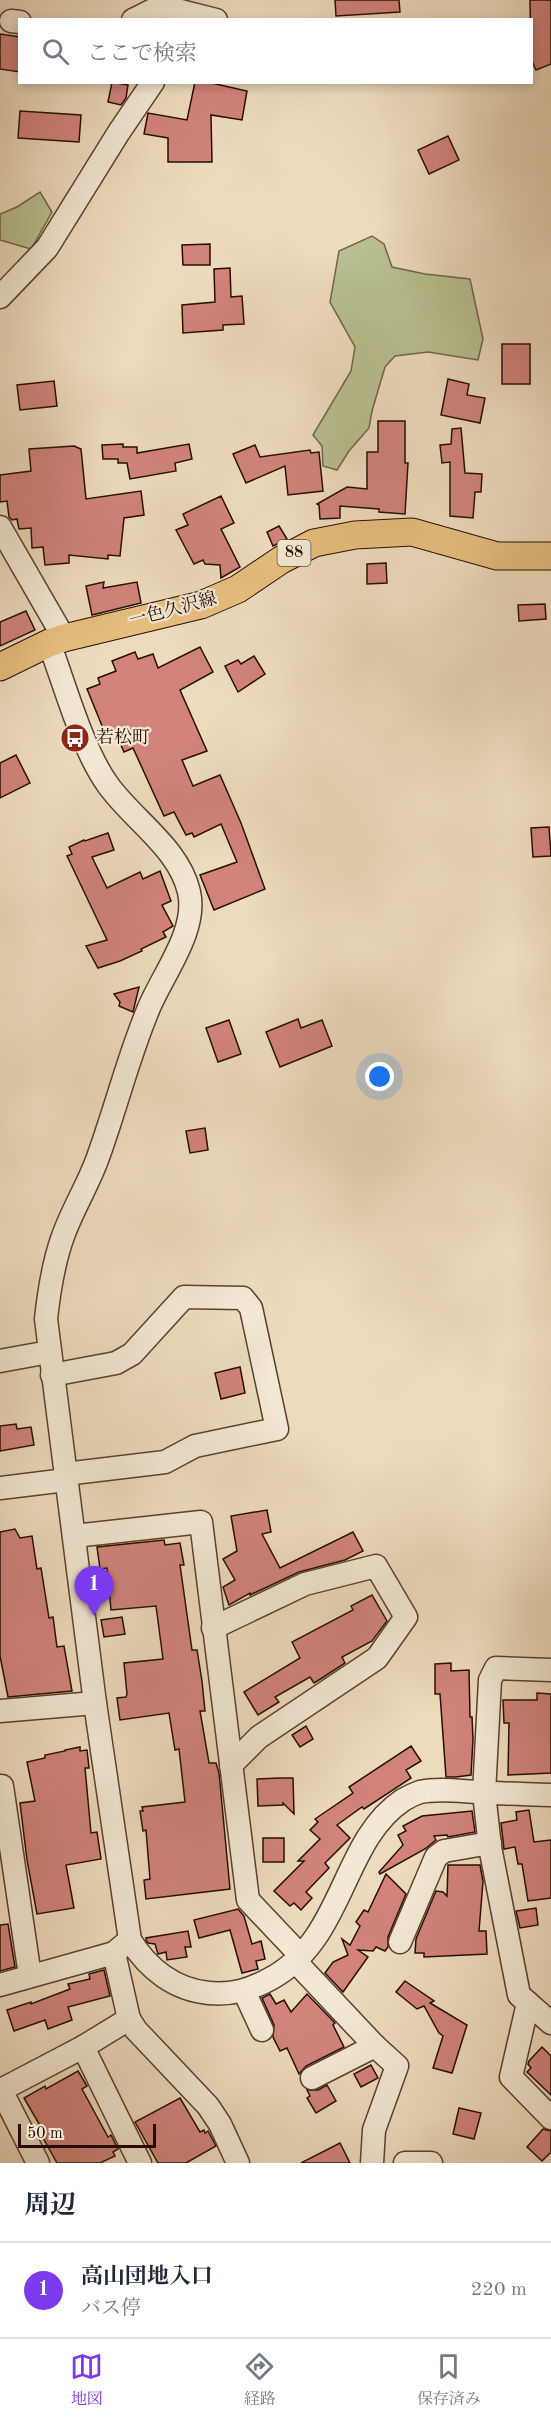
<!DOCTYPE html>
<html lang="ja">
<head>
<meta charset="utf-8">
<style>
  body { margin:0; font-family:"Old Standard TT","Noto Serif JP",serif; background:#f2f2f3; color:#1f2937 }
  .scale { position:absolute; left:18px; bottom:15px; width:138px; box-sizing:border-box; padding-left:6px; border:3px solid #280e00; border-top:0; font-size:16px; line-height:21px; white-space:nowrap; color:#280e00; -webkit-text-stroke:4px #f3e8d4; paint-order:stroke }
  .you { position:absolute; left:380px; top:1077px; width:21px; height:21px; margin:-15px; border:4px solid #fff; border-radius:50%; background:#1a73e8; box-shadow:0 0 0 9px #1a73e833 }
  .badge { display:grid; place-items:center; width:39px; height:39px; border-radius:50%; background:#7c3aed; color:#fff; font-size:20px; font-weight:700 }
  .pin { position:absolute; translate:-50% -50px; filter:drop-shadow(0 2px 3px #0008) }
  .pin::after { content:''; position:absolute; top:32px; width:21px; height:18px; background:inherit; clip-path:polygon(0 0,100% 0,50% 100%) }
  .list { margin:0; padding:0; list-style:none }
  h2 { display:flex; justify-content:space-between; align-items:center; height:78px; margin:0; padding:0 24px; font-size:26px }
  h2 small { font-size:20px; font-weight:400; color:#747a83 }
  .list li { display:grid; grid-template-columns:39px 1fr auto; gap:18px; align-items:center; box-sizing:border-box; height:96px; padding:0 24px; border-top:2px solid #e0e1e3 }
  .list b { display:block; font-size:22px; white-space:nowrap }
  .list p { margin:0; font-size:20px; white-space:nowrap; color:#747a83 }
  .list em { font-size:20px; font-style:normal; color:#747a83 }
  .icon { flex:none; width:33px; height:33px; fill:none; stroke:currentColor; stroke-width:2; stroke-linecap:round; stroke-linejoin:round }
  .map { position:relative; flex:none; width:551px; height:2163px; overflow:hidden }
  .search { position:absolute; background:#fff; box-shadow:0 3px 9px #0003; left:18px; right:18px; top:18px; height:66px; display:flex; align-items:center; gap:15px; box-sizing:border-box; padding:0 21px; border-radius:0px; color:#747a83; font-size:22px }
  .sheet { height:174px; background:#fff }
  nav { display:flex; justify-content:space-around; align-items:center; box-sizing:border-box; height:84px; border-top:2px solid #e0e1e3; background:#fff; font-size:16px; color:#747a83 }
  nav a { display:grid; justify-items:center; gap:3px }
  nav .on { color:#7c3aed }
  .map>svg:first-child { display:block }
  .green { fill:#b8c091; stroke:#706748; stroke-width:1.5 }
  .building { fill:#d1837c; stroke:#280e00; stroke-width:1.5 }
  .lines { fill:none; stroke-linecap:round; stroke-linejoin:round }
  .minor-casing { stroke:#59412f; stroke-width:25 }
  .major-casing { stroke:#280e00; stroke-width:29 }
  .minor { stroke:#f3e8d4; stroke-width:22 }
  .major { stroke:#e6be7e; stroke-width:27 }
  .labels { text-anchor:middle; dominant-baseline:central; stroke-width:4.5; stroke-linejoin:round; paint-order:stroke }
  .shield { fill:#f3e8d4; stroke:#654f40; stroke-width:1.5 }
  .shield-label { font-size:16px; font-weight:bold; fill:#280e00 }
  .street-label { font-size:18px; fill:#280e00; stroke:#f3e8d4 }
  .poi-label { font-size:18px; fill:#280e00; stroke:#f3e8d4; text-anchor:start }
</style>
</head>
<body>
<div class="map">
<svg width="551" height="2163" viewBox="0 0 551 2163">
  <rect width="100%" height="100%" fill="#eddbbd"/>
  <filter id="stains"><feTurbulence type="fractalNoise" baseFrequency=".00333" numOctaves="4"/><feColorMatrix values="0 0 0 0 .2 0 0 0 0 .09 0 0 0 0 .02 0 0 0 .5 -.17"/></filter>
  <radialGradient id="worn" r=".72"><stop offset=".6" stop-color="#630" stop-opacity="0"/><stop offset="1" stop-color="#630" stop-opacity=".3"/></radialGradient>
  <g class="green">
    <polygon points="40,192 52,212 31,249 0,240 0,214 17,207"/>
    <polygon points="372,236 384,244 392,267 425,274 470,279 483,339 478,360 428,352 395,356 385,367 372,411 369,428 349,451 337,470 323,466 322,446 313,435 351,371 355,347 330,302 339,251"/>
  </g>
  <g class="building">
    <polygon points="335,0 399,0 400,12 336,16"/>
    <polygon points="530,0 551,0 551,64 536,70 531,59"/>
    <polygon points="0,34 20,37 20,72 0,69"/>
    <polygon points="112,82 128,85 126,98 121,105 108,102"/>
    <polygon points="195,82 207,82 247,91 242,120 211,115 212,162 168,162 168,138 144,134 148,113 187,120"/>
    <polygon points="20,111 81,115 79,142 18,138"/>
    <polygon points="448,136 459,160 429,174 418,150"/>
    <polygon points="210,244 210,265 183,265 182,245"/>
    <polygon points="230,268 231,297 242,296 244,324 223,325 223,330 183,333 182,305 215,302 214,269"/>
    <rect x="502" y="344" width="28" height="40"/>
    <polygon points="448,379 469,384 467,395 485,398 480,423 441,415"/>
    <polygon points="54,381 57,406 20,410 17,385"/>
    <polygon points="378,421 405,421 405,463 408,463 405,514 379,512 379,509 340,506 340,518 320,519 319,505 317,504 347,487 367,489 367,452 378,452"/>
    <polygon points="461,428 465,473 482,474 481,492 475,492 473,518 450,516 450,462 442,463 440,445 451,444 452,429"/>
    <polygon points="123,444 123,447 137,447 137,453 189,444 192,459 175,463 176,471 130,479 127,463 118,463 118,459 103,459 102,445"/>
    <polygon points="255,445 260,457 310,450 311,453 319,452 323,491 288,495 285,466 246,483 233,454"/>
    <polygon points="74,446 81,449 86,499 141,491 144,515 124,518 120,556 108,555 108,559 69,555 69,563 45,565 43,547 32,548 31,528 19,529 17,519 12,520 9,517 7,501 0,502 0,475 31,471 29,449"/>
    <polygon points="221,496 234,523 221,529 240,567 221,578 220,565 205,564 203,560 194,564 176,530 188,525 183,514"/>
    <polygon points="279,526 287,539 273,546 267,532"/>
    <polygon points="386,563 387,583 367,584 367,564"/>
    <polygon points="104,582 103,588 137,582 141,603 92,615 86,586"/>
    <polygon points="545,604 546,619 519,621 518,605"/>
    <polygon points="26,611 35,630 0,646 0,622"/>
    <polygon points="200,647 213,672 180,690 207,751 182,760 193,786 220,775 241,823 265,889 214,910 200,875 237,862 221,824 194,837 192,833 186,835 174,812 164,816 133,748 124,752 116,734 107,738 87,689 100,684 98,678 116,671 112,661 135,652 138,659 153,654 158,668"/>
    <polygon points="254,656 265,674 238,692 225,666 238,660 241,664"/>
    <polygon points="16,755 30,783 0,798 0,763"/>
    <polygon points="549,827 551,856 533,857 531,828"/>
    <polygon points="108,833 114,850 92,857 107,888 140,872 143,879 160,871 171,901 162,905 173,926 163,932 166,937 141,949 142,951 120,961 98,968 86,946 107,940 67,856 72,854 69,847 84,840 85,841"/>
    <polygon points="139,987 133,1012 119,1006 120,1002 114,994"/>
    <polygon points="298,1019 301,1028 322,1020 332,1046 280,1067 266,1032"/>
    <polygon points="229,1020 241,1054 218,1062 206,1028"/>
    <polygon points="205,1128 208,1150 190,1153 186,1131"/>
    <polygon points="240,1367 245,1393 221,1399 215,1373"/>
    <polygon points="16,1424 17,1429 31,1427 34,1445 0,1451 0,1426"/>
    <polygon points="267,1510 271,1532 262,1534 280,1568 353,1532 363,1551 345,1560 299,1572 250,1595 250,1593 229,1605 223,1587 235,1580 223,1559 237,1551 231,1516"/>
    <polygon points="15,1529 20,1538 32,1536 37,1569 41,1568 49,1618 53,1617 57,1647 64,1646 72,1691 8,1697 0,1656 0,1532"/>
    <polygon points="164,1540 165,1545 180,1543 184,1565 180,1565 192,1650 197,1650 202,1681 205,1711 200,1711 209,1763 216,1763 219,1773 230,1889 146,1899 144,1880 150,1879 146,1830 143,1831 140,1811 143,1811 142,1807 185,1802 179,1749 175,1750 169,1713 120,1720 117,1698 126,1697 127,1694 124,1663 163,1659 156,1606 111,1610 107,1568 100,1569 97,1547"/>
    <polygon points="372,1595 387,1621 372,1641 342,1657 345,1663 322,1678 314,1683 310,1677 275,1697 279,1702 258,1715 244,1692 300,1658 292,1642 353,1610 351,1606"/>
    <polygon points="122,1617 125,1634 104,1637 101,1620"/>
    <polygon points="451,1663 451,1671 469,1670 470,1717 472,1717 473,1739 471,1775 456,1777 446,1777 440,1694 435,1694 435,1664"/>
    <polygon points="537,1693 551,1694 551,1773 508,1775 509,1723 504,1723 503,1700 537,1700"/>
    <polygon points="306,1726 313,1739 300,1747 292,1735"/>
    <polygon points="411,1746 421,1761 406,1770 411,1778 364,1809 362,1807 337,1825 350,1838 325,1863 329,1868 306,1892 312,1898 301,1910 294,1903 290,1906 274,1891 304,1861 298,1861 320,1839 310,1830 318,1822 315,1819 353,1793 349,1787"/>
    <polygon points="80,1747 80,1751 87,1750 89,1768 85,1768 91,1833 97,1832 101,1859 66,1865 74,1908 37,1914 27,1860 20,1803 35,1801 27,1762 45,1758 45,1755 65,1751 65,1750"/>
    <polygon points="279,1778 293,1778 294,1814 283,1803 283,1805 258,1806 257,1779"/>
    <polygon points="529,1810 534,1842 551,1840 551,1898 528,1901 522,1864 518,1864 515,1847 504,1849 501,1823 517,1820 516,1812"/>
    <polygon points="472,1811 475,1832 448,1837 447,1835 434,1836 436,1840 425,1849 380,1874 379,1872 403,1845 398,1835 406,1831 403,1826 422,1816"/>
    <rect x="263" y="1838" width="21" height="24"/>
    <polygon points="448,1865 480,1865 483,1881 479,1931 486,1931 487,1954 424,1957 424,1953 415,1953 416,1939 436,1891 443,1892 447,1896"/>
    <polygon points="386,1874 406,1894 388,1937 388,1947 385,1951 376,1947 373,1951 358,1950 368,1957 343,1992 325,1973 333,1962 348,1955 342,1939 350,1945 360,1926 356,1922 364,1910 368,1912"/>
    <polygon points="536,1908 538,1925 520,1928 516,1911"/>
    <polygon points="238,1909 244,1916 252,1944 261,1941 265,1959 256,1961 258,1969 242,1973 230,1930 199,1938 194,1920"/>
    <polygon points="8,1924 15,1967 0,1971 0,1925"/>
    <polygon points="188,1931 191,1947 185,1947 187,1957 167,1960 166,1952 158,1954 155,1944 148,1943 146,1940 146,1938"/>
    <polygon points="104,1970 110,1996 68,2007 72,2020 48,2029 45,2020 14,2031 7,2010 31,2002 31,2004 70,1989 68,1984 90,1979 89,1974"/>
    <polygon points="405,1981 434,2001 430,2003 467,2025 452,2073 433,2068 443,2036 439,2033 424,2006 417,2009 396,1992"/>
    <polygon points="270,1994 276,2004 284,2000 291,2012 307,1994 335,2023 333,2025 344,2047 306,2066 299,2074 287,2048 280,2051 273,2037 274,2025 262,1998"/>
    <polygon points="542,2047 551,2056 551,2095 527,2072 531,2068 528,2064 529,2061"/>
    <polygon points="371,2065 378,2078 361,2087 354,2074"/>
    <polygon points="78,2071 87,2086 82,2089 108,2137 111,2135 118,2149 113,2152 115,2156 100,2163 57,2163 42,2136 45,2134 24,2098 45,2086 46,2089"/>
    <polygon points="327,2085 336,2101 316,2113 307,2098 310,2096 307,2090 318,2090"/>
    <polygon points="180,2098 200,2132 204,2130 205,2133 208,2131 216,2146 186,2163 158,2163 135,2122"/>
    <polygon points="459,2108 481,2113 474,2139 453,2134"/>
    <polygon points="543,2129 551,2131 551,2152 542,2161 527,2147"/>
    <polygon points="340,2143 350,2163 301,2163"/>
  </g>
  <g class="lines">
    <g class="minor-casing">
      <g id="minor">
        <polyline points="133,20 161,6 216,20"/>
        <polyline points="11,21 20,22"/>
        <polyline points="0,297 47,248 119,132 153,82"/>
        <polyline points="0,527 64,638"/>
        <path d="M49 643C65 685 82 749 108 785 133 820 179 848 189 892 198 931 162 975 148 1010 128 1058 115 1111 97 1160 87 1187 71 1212 62 1239 53 1265 49 1291 46 1319L95 1703 130 1940C148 1969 175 1990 209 1993 232 1995 250 1990 270 1979 345 1939 341 1841 403 1800 408 1797 414 1794 420 1792 438 1788 459 1791 478 1792 503 1794 527 1794 551 1795"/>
        <polyline points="0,1361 49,1352"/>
        <polyline points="52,1375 116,1363 132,1354 184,1297 243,1298 251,1308 277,1429 195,1446 165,1462 65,1474"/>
        <polyline points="0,1488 66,1480"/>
        <polyline points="74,1536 201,1522 248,1900 301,1956"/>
        <polyline points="213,1628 305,1584 376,1566 406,1617 377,1658 259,1737 231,1765"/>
        <polyline points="551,1670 496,1668 490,1680 484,1793 490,1847 519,1995 551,2023"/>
        <polyline points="0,1711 95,1703"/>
        <polyline points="0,1786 2,1786 30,1976"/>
        <polyline points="400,1942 436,1857 444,1851 490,1843"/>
        <polyline points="114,1953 129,2019 136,2030 208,2106 220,2124 238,2163"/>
        <polyline points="295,1961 375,2046 397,2066 374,2130 372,2163"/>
        <polyline points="0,1985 114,1953 126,1943"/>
        <polyline points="244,1991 262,2030"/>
        <polyline points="528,2003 511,2077 551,2118"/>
        <polyline points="83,2047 140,2163"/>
        <polyline points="312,2078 375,2046"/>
        <polyline points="38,2163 1,2090 83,2047 129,2019"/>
        <polyline points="405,2163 431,2163"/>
      </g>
    </g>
    <g class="major-casing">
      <polyline id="major" points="0,667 49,643 64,638 201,605 238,589 281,560 314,543 355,535 412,532 497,556 551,556"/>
    </g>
    <use href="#minor" class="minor"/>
    <use href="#major" class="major"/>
  </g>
  <defs>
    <g id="bus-disc" transform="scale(1.5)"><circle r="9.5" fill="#8f2418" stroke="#f3e8d4"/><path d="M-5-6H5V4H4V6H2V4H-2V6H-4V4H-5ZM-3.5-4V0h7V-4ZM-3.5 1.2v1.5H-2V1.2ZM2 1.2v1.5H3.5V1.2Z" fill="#fff"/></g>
  </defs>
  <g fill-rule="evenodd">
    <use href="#bus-disc" x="75" y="738"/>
  </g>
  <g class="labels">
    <rect class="shield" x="277.5" y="540" width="33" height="26" rx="4.5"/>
    <g class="shield-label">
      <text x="294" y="553">88</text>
    </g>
    <g class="street-label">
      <text transform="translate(173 610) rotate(-15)">一色久沢線</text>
    </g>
    <g class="poi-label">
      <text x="96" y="738">若松町</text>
    </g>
  </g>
  <rect width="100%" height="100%" filter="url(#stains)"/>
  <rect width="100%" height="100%" fill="url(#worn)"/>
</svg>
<div class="scale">50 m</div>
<div class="you"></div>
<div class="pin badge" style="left:94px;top:1616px">1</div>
<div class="search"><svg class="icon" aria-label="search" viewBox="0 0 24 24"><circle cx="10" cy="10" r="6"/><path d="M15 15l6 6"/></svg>ここで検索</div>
</div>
<section class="sheet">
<h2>周辺<small></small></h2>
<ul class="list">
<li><span class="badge">1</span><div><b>高山団地入口</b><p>バス停</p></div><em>220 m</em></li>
</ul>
</section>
<nav>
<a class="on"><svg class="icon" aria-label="map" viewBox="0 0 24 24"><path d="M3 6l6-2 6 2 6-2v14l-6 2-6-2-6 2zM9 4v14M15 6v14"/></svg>地図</a>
<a><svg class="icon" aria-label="directions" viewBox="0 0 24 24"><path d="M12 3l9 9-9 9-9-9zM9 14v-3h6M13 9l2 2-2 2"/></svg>経路</a>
<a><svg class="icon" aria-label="saved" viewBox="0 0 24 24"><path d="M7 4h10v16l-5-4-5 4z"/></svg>保存済み</a>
</nav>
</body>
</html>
